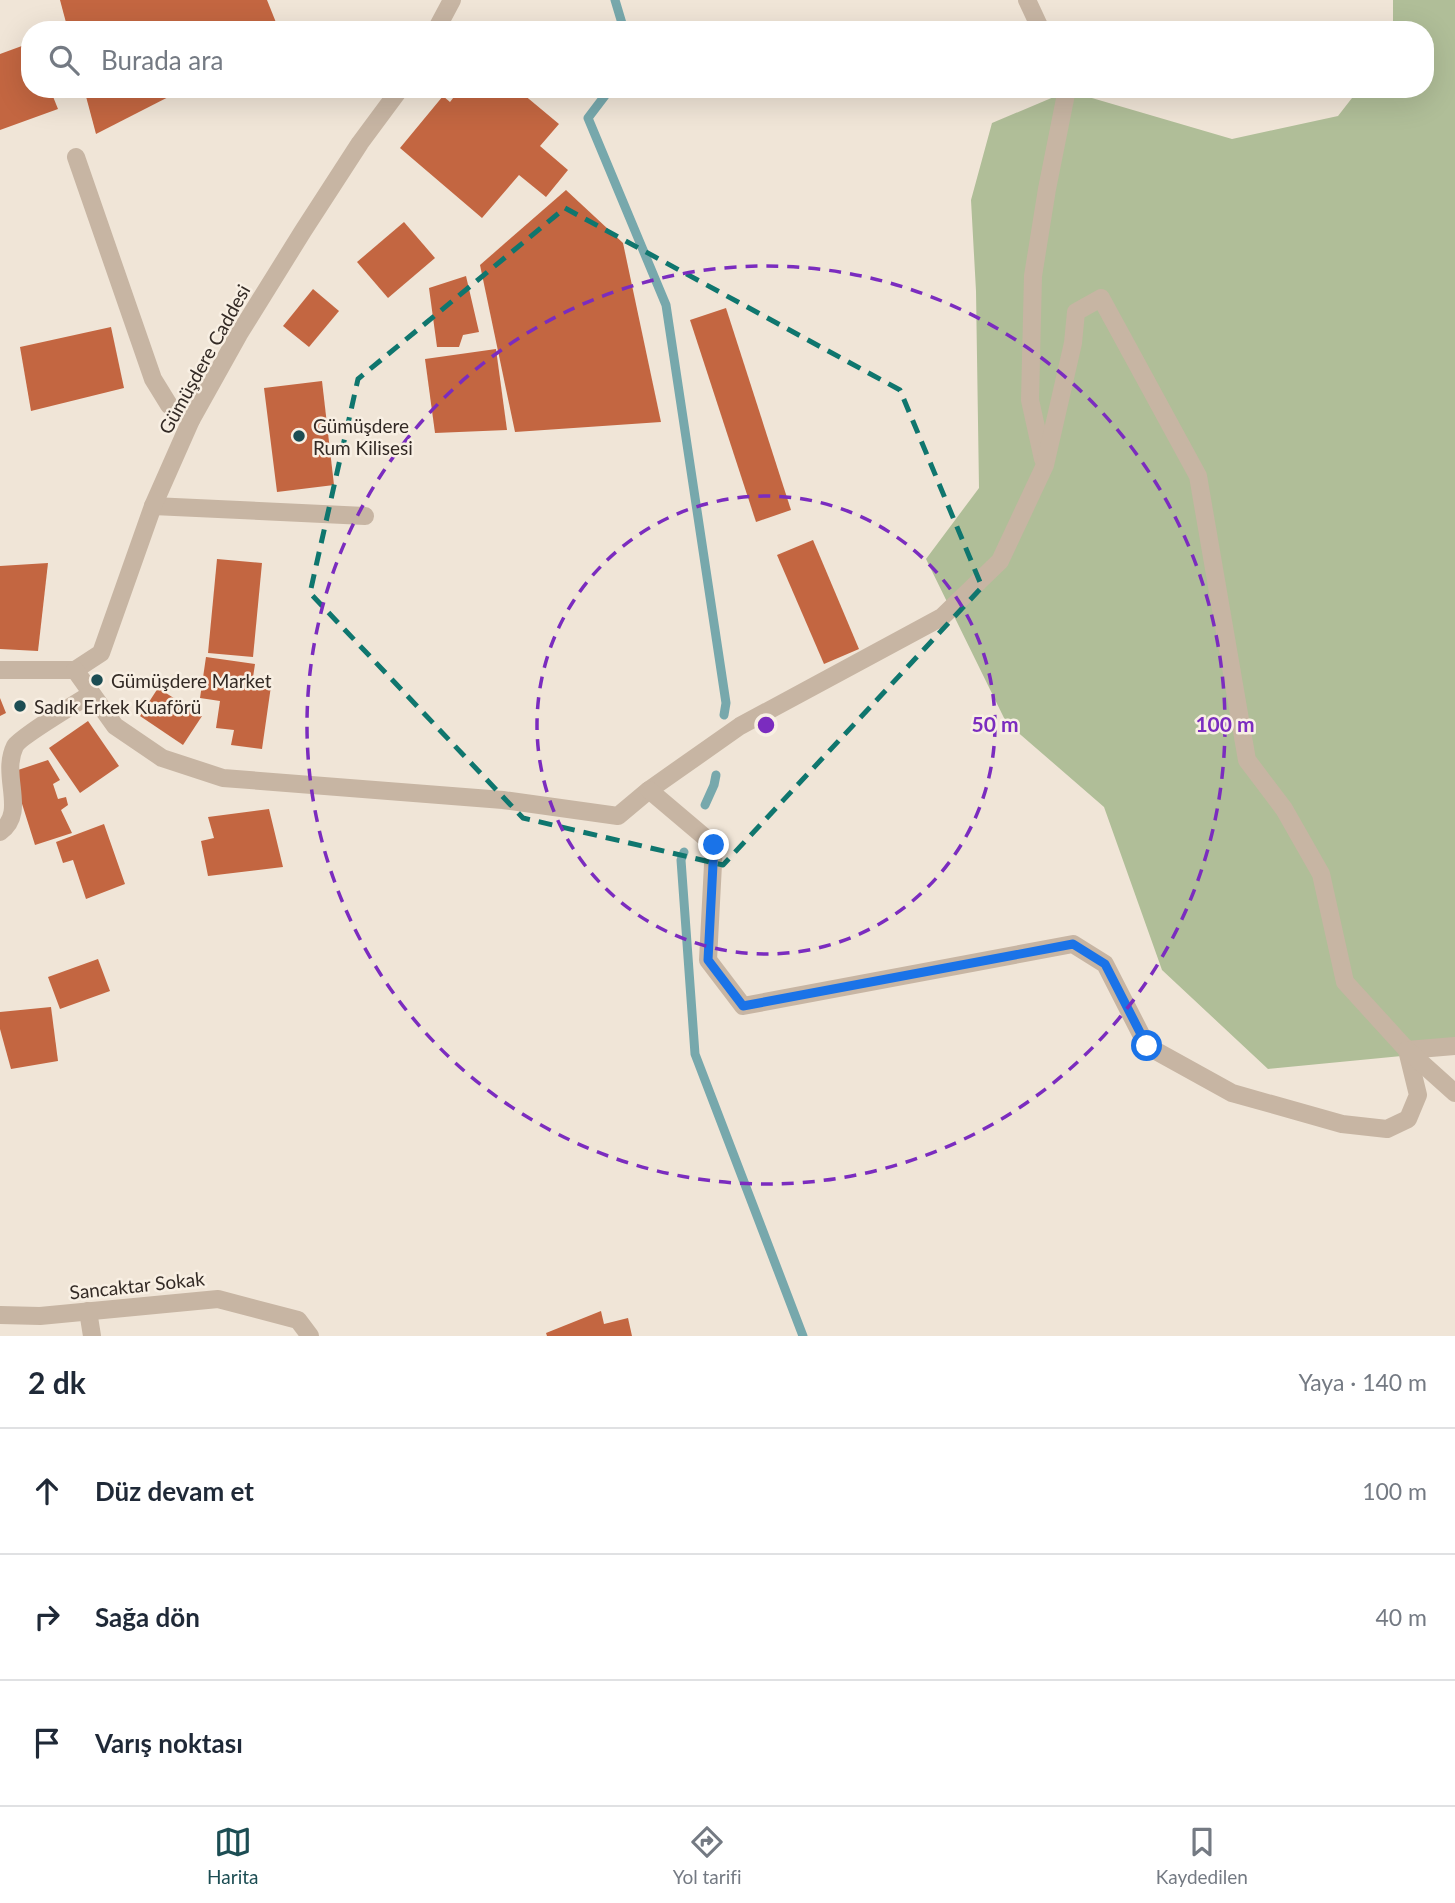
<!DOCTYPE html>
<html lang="tr">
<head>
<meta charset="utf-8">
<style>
  body { margin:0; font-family:Lato,sans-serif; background:#f6f6f7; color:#1f2937 }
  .stop { position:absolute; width:21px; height:21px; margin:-16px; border:5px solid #1a73e8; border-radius:50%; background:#fff }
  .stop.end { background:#1a73e8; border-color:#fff; box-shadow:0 2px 7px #0008 }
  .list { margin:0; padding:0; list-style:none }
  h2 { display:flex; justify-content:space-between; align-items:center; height:91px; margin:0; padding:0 28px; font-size:30px }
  h2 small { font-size:23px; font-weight:400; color:#747a83 }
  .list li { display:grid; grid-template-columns:46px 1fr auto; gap:21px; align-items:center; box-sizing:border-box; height:126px; padding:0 28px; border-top:2px solid #e0e1e3 }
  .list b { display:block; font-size:26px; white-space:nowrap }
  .list em { font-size:23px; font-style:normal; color:#747a83 }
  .icon { flex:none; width:38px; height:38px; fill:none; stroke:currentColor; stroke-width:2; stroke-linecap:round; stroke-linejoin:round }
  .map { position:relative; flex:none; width:1455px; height:1336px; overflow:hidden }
  .search { position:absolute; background:#fff; box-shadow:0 7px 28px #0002; left:21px; right:21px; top:21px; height:77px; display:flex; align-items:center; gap:18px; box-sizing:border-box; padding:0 24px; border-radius:28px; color:#747a83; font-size:26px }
  .sheet { height:469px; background:#fff }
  nav { display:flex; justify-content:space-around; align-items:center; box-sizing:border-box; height:98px; border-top:2px solid #e0e1e3; background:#fff; font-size:19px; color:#747a83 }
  nav a { display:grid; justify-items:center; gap:4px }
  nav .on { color:#1c4d53 }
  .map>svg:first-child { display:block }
  .green { fill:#b0be98 }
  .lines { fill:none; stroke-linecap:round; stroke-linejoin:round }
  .stream { stroke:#77a8ac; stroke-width:9 }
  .building { fill:#c36641 }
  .minor { stroke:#c7b5a3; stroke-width:18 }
  .route { stroke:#1a73e8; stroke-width:9 }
  .marked { fill:none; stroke:#0f766e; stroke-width:5; stroke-dasharray:14 9; stroke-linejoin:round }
  .ring { fill:none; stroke:#7b2cbf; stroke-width:3.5; stroke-dasharray:12 9 }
  .poi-dot { fill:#1c4d53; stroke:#f8efe3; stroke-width:2.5 }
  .labels { text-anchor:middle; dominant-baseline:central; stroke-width:5; stroke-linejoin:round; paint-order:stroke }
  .street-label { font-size:19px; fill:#332a25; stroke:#f8efe3 }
  .poi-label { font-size:19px; fill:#332a25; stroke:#f8efe3; text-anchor:start }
  .centre { fill:#7b2cbf; stroke:#f8efe3; stroke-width:3.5 }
  .ring-label { font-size:21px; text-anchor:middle; font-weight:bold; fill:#7b2cbf; stroke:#f8efe3; stroke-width:5; stroke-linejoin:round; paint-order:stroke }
</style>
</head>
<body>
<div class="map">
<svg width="1455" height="1336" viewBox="0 0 1455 1336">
  <rect width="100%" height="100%" fill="#f0e5d7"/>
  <polygon class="green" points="1393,0 1455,0 1455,1055 1412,1055 1268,1069 1162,970 1104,807 1006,722 926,559 979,488 976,291 971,200 992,123 1068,91 1232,139 1338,116 1359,89 1425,89 1425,30 1393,30"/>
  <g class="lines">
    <g class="stream">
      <polyline points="615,0 624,30"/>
      <polyline points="610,89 588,118 666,305 726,703 724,715"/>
      <polyline points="705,805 714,785 716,775"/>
      <polyline points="684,852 681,860 695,1054 803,1336"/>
    </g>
  </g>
  <g class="building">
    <polygon points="60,0 267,0 279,30 68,30"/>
    <polygon points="30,43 30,89 50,89 58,109 0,130 0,54"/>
    <polygon points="84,89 184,89 96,134"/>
    <polygon points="460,89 517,89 559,124 540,146 568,170 546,197 519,175 482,218 400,148 443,96 450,102"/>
    <polygon points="566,190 623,243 661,422 515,432 480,265"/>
    <polygon points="404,222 435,258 388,298 357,262"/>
    <polygon points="466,276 479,332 463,335 459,347 437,347 429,288"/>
    <polygon points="313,289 339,311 309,347 283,326"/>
    <polygon points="726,308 791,510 756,522 690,320"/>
    <polygon points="111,327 124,388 31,411 20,347"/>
    <polygon points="496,349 507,430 435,433 425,359"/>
    <polygon points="322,381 334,485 277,492 264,388"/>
    <polygon points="813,540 859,649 824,664 777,555"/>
    <polygon points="217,559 262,563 253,657 208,653"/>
    <polygon points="48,563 38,651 0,649 0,566"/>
    <polygon points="206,657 255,664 252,684 271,686 262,749 231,745 234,730 216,728 220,701 200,698"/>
    <polygon points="158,688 202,716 183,745 140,716"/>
    <polygon points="0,698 6,713 0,716"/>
    <polygon points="88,721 119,766 80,793 49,748"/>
    <polygon points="48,760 60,780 53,784 58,799 66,797 68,805 61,810 72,833 35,845 12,772"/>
    <polygon points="269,809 283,867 208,876 201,841 214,838 208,817"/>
    <polygon points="104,824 125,884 86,899 73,860 63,863 56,842"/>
    <polygon points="98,959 110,991 60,1009 48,977"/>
    <polygon points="51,1007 58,1061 11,1069 0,1029 0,1012"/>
    <polygon points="601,1311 604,1324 628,1318 632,1336 547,1336 546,1333"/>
  </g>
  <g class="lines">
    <g class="minor">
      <polyline points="1027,0 1041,30"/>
      <polyline points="436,30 452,0"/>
      <polyline points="76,157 153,379 169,405 191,420"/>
      <polyline points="1043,459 1030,400 1033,276 1047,189 1067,89"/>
      <polyline points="153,506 365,516"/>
      <polyline points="0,670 75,670 101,653 153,506 191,420 239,334 303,231 360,143 400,89"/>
      <polyline points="75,670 115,726 162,758 223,778 503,800 618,816 649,790 740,726 942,617 1000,561 1045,465 1073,343 1076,312 1101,298 1198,476 1247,760 1284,809 1321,874 1345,982 1407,1050 1455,1046"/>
      <polyline points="649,790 714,845 708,960 743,1006 1073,944 1105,964 1147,1046 1232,1093 1342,1124 1387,1129 1408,1119 1418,1095 1407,1050"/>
      <path d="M0 832C28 812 0 776 15 746 20 737 78 702 91 694"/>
      <polyline points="1407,1050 1455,1093"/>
      <polyline points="88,1311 92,1336"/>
      <polyline points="0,1315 40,1316 218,1299 298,1320 310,1336"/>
    </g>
  </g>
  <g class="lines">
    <polyline class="route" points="714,845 708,960 743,1006 1073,944 1105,964 1147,1046"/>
  </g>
  <path class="marked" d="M565 208 900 390 982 587 723 865 523 818 310 593 358 379Z"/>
  <g class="ring">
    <circle cx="766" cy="725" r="229"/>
    <circle cx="766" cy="725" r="459"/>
  </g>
  <g class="poi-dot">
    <circle cx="299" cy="436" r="7"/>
    <circle cx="97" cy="680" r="7"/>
    <circle cx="20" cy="706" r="7"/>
  </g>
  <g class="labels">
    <g class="street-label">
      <text transform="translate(204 359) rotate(-61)">Gümüşdere Caddesi</text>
      <text transform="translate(137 1285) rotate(-6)">Sancaktar Sokak</text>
    </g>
    <g class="poi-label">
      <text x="313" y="425">Gümüşdere<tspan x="313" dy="22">Rum Kilisesi</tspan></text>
      <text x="111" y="680">Gümüşdere Market</text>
      <text x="34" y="706">Sadık Erkek Kuaförü</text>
    </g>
  </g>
  <circle cx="766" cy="725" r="10" class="centre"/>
  <g class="ring-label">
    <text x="995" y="732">50 m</text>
    <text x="1225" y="732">100 m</text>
  </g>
</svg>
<div class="stop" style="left:1147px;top:1046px"></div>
<div class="stop end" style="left:714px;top:845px"></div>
<div class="search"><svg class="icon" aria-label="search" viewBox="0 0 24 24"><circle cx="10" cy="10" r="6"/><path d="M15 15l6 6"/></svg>Burada ara</div>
</div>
<section class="sheet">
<h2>2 dk<small>Yaya · 140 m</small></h2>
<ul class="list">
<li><svg class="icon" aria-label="ahead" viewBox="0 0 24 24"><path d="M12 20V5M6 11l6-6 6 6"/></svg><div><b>Düz devam et</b></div><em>100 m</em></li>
<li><svg class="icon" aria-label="right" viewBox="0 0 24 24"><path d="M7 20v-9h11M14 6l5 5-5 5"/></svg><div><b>Sağa dön</b></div><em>40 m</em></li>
<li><svg class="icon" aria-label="arrive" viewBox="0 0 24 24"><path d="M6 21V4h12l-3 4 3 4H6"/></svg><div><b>Varış noktası</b></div></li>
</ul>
</section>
<nav>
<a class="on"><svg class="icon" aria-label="map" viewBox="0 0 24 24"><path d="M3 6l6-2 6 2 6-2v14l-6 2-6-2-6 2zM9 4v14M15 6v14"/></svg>Harita</a>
<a><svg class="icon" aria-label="directions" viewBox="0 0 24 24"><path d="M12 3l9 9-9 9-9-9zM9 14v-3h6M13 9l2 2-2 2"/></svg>Yol tarifi</a>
<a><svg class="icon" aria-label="saved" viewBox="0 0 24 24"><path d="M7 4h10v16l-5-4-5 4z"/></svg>Kaydedilen</a>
</nav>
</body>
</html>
